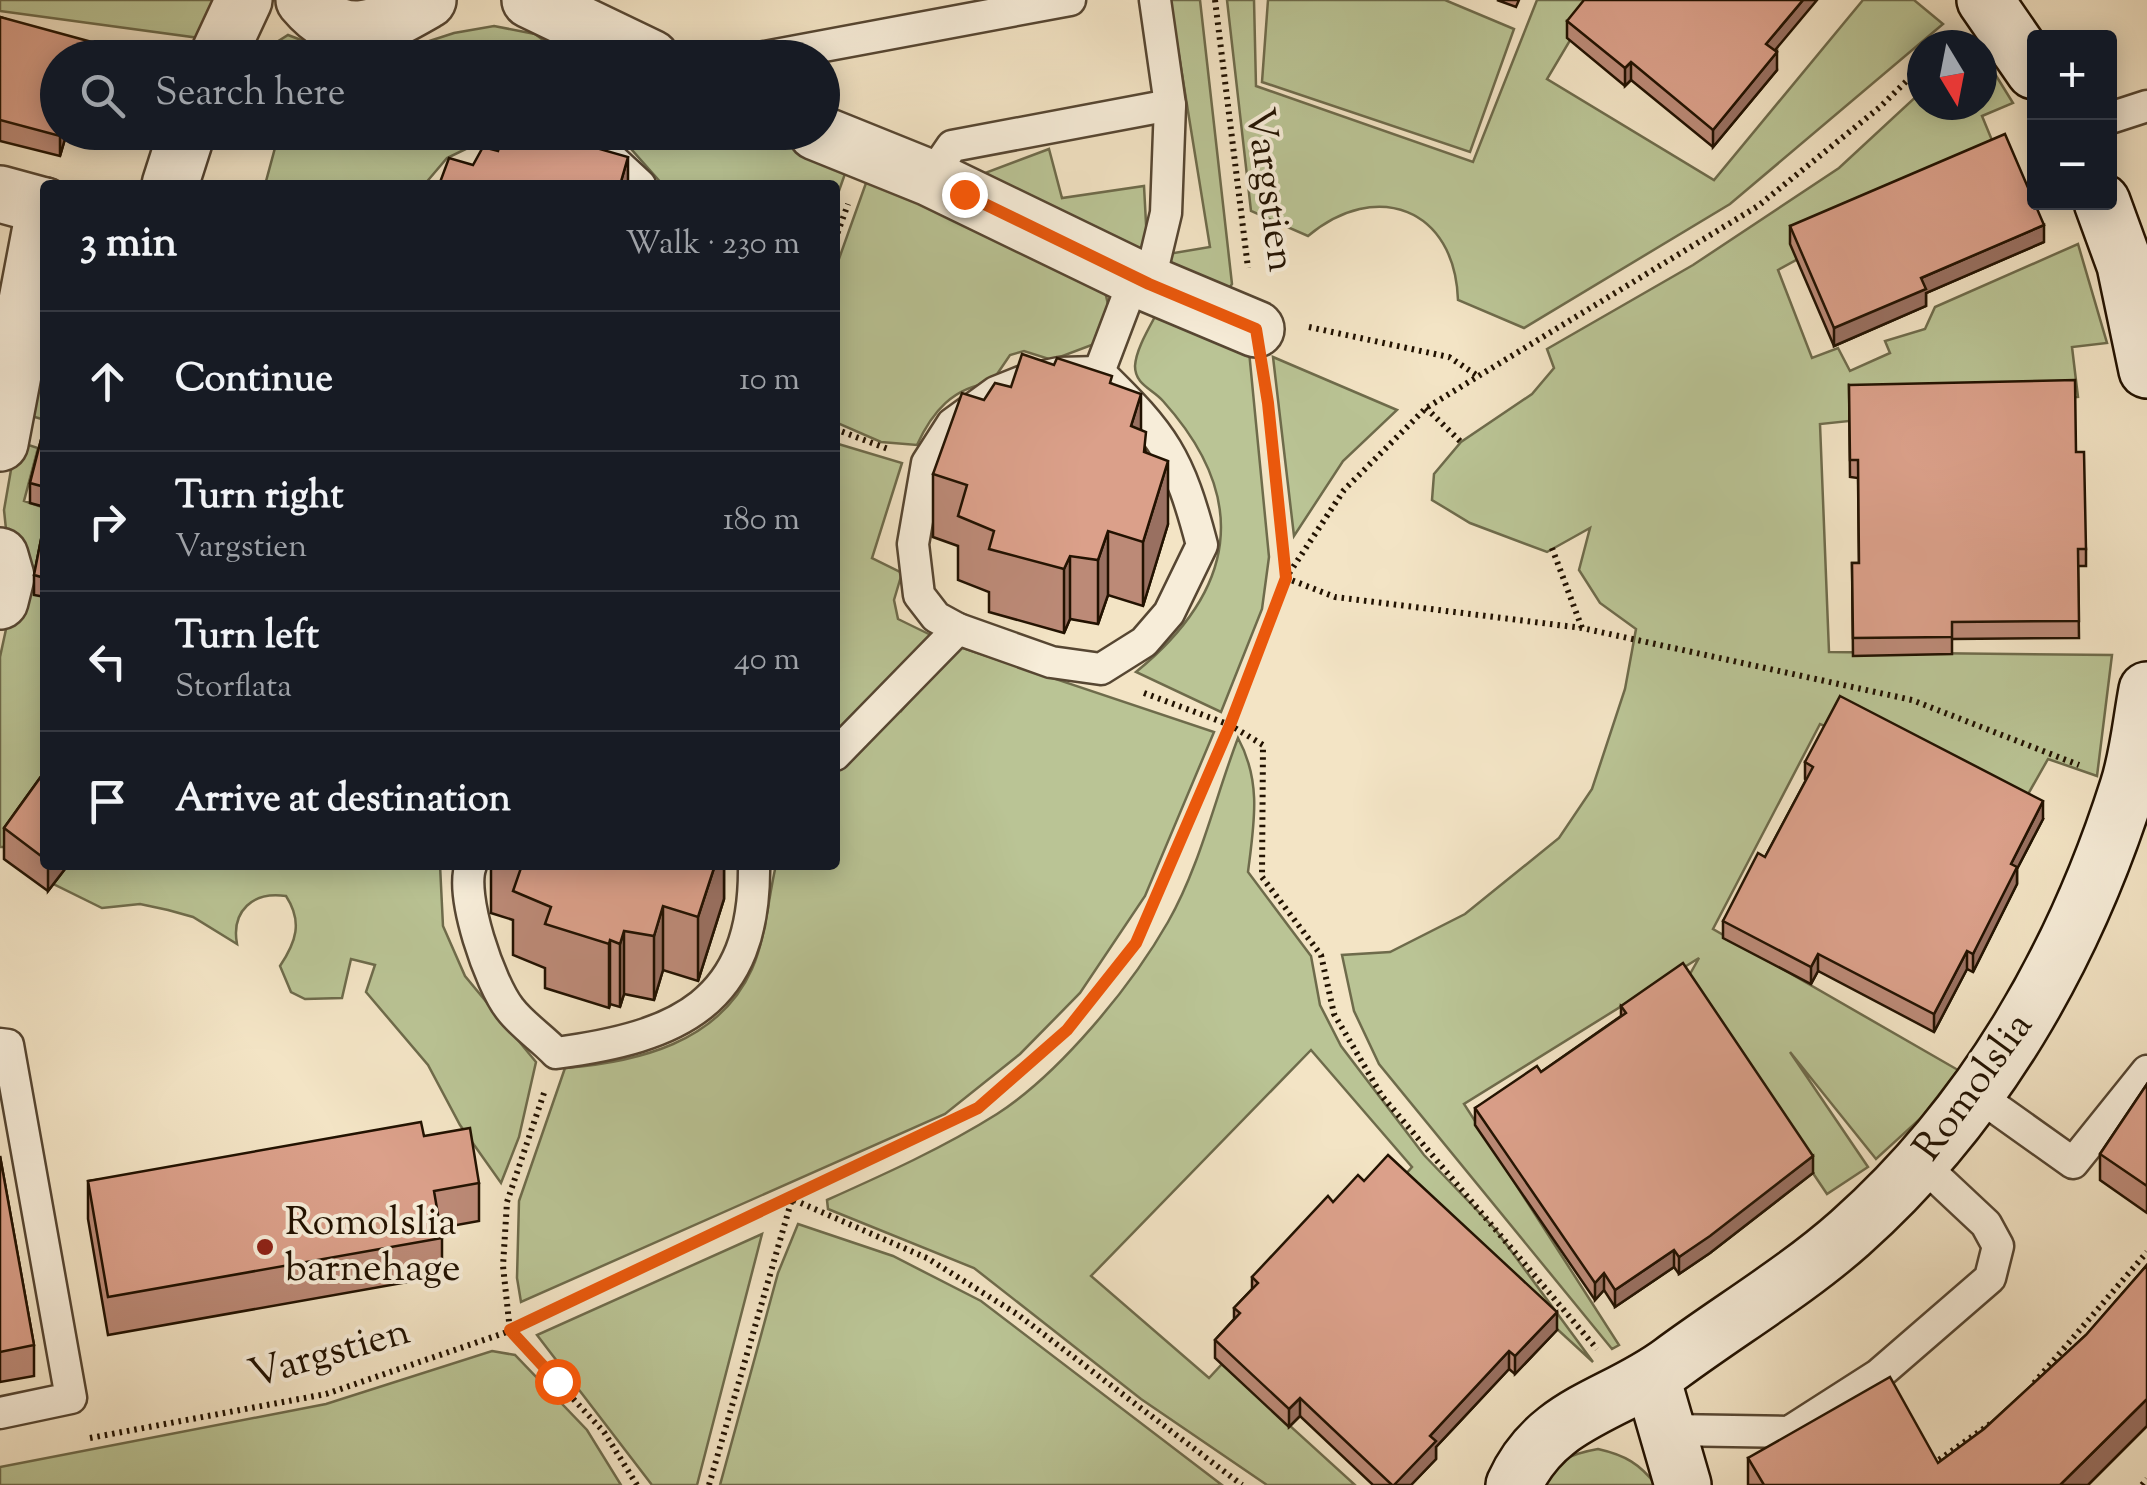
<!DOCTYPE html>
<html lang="en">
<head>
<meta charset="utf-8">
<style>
  body { margin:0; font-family:"Sorts Mill Goudy",serif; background:#20242c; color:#f1f3f6 }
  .controls { position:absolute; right:30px; top:30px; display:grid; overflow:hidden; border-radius:10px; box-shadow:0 5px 25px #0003 }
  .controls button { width:90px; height:90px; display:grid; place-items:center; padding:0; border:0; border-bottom:2px solid #363941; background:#171b24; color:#f1f3f6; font:50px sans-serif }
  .compass { position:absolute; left:1907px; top:30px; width:90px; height:90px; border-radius:50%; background:#171b24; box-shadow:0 5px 25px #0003; rotate:170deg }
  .stop { position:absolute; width:30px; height:30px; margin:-22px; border:8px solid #ea580c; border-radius:50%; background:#fff }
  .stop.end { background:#ea580c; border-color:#fff; box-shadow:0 2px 10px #0008 }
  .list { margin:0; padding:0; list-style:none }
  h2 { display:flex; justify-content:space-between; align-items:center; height:130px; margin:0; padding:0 40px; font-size:42px }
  h2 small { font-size:32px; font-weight:400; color:#9ea1a6 }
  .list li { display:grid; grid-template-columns:65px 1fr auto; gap:30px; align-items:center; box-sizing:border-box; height:140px; padding:0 40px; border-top:2px solid #363941 }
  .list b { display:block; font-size:38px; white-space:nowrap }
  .list p { margin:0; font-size:32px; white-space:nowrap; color:#9ea1a6 }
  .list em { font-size:32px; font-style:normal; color:#9ea1a6 }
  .icon { flex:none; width:55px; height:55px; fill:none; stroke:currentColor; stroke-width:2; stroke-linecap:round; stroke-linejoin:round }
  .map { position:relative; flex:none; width:2147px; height:1485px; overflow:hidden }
  .search { position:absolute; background:#171b24; box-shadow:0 5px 25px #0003; left:40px; top:40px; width:800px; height:110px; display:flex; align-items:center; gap:25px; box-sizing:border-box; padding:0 35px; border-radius:55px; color:#9ea1a6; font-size:38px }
  .panel { position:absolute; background:#171b24; box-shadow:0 5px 25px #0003; left:40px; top:180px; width:800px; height:690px; border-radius:10px }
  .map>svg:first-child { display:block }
  .green { fill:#bac495; stroke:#6e6b4b; stroke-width:2.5 }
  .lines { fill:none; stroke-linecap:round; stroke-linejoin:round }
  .lane-casing { stroke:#564632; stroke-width:35 }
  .street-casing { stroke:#564632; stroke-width:60 }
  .secondary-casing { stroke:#221201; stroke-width:60 }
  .path { stroke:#221201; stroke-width:6; stroke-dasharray:2.5 5; stroke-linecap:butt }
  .lane { stroke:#f7edd9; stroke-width:30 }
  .street { stroke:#f7edd9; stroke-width:55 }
  .secondary { stroke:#f7edd9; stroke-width:55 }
  .wall { fill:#bc8a77; stroke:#221201; stroke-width:2.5 }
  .shaded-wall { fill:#997061; stroke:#221201; stroke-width:2.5 }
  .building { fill:#dba08a; stroke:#221201; stroke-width:2.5 }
  .route { stroke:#ea580c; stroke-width:12 }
  .poi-dot { fill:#8f2418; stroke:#f7edd9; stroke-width:4 }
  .labels { text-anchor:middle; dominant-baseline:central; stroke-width:8; stroke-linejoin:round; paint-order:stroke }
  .street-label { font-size:40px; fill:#221201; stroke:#f7edd9 }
  .poi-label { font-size:40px; fill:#221201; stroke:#f7edd9; text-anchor:start }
</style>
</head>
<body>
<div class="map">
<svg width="2147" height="1485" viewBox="0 0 2147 1485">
  <rect width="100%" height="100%" fill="#f3e4c5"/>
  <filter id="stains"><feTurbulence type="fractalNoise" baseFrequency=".002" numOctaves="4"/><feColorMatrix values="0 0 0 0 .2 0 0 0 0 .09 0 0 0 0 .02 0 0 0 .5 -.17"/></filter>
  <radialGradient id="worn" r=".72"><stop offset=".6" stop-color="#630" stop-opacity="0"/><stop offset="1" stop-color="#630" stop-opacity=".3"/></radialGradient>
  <g class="green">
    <polygon points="0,0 214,0 207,39 0,11"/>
    <polygon points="1170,0 1200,0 1232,284 1226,293 1171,269 1168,254 1210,247"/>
    <path d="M1227 0H1254L1256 86 1473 162 1537 0H1594L1547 79 1714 180 1863 0H1914L1943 24 1730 204 1524 328 1458 300C1455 208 1376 179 1308 236L1251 211Z"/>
    <polygon points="1268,0 1445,0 1514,29 1470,152 1262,82"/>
    <polygon points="494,26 535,34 566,57 380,57 454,33"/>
    <polygon points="288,35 346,57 253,57"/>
    <polygon points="1982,53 2013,103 1982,116 1996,150 1778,270 1812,358 1838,348 1850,371 1890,353 1885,341 1925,329 1935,307 2078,244 2107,343 2072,347 2078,397 1820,424 1829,652 2112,655 2097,776 2048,759 2023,803 1820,724 1713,929 1958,1070 1921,1118 1876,1159 1790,1052 1868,1167 1827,1194 1685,983 1699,958 1464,1104 1619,1345 1612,1349 1379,1064 1354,1011 1342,955 1390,952 1465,914 1559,838 1592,789 1625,689 1636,629 1600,603 1579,570 1590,528 1547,552 1470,523 1432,500 1434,474 1461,442 1532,394 1554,368 1547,349 1693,265 1839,168 1922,91 1922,105 1982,105"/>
    <polygon points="279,133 279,132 499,133 447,158 424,185 265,185"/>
    <polygon points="617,133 777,133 840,162 846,171 835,202 835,185 663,185"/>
    <polygon points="1049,149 1062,198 1144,186 1147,242 1137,253 969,179"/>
    <path d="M879 179 1100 283C1114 305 1107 320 1097 343L1052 360 1024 351 1010 355 991 383C953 387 932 412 917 445L881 442 835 422V270L866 183Z"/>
    <path d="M1159 309 1248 341 1269 557 1262 609 1221 712 1136 672C1235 591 1252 500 1163 401 1153 389 1135 385 1135 366 1136 348 1151 325 1159 309Z"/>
    <polygon points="45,345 45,420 21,413"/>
    <polygon points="1273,357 1397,410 1343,461 1294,536"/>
    <path d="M16 441 38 448 24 501 45 508V865H440L443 926 465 976 536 1062 519 1137 501 1183 460 1125 428 1065 366 992 375 965 351 959 342 998 305 999 291 992 280 966C296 942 303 922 286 896 253 891 231 911 237 944L193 917 168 910 140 904 102 908 15 865 7 847H0V657L13 597 4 510Z"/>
    <path d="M835 443 902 463 872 558 902 573 894 600 898 619 941 640 882 698 901 711 957 646 1214 732 1145 896 1080 993 1020 1054 945 1114 521 1302 517 1278 519 1201 565 1068C637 1062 719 1043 752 969 766 937 768 899 776 865H835Z"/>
    <path d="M1238 738C1262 782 1254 824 1248 872L1311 956 1320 1005 1341 1046 1424 1155 1495 1229 1593 1362 1398 1183 1412 1167 1311 1050 1091 1276 1209 1378 1222 1364 1355 1485H1267L1141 1399 974 1268 828 1209 827 1200C885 1174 943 1148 997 1114 1059 1074 1131 987 1168 922 1200 866 1215 798 1238 738Z"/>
    <polygon points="798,1224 893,1256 981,1301 1222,1485 720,1485 778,1273"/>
    <polygon points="762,1234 697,1485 652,1485 537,1335"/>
    <polygon points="492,1351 515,1355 587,1430 621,1485 0,1485 0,1467 326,1404"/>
    <path d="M1598 1449C1625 1455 1640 1464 1656 1485H1535C1554 1462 1569 1454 1598 1449Z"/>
  </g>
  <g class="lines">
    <g class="lane-casing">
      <g id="lane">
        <polyline points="759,58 1070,0"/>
        <polyline points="2110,118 2147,106"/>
        <polyline points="595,152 613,160 640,185"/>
        <polyline points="930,178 952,146 1170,105 1155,0"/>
        <polyline points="1149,284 1166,213 1170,105"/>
        <path d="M1099 372C1164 435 1179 457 1202 545L1169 613 1144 642 1101 669 1051 662 958 629 936 617 919 595 913 544 927 463 952 424 996 392 1026 380 1059 373Z"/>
        <polyline points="1099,372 1135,277"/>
        <polyline points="835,755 958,629"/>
        <path d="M471 865C459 894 490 984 510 1009 522 1025 542 1038 556 1053 677 1037 756 1004 754 865"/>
        <polyline points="0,1044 8,1045 71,1398 0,1413"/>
        <polyline points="1976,1094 2073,1163 2147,1071"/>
        <polyline points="1670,1430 1789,1432 1878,1375 1990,1278 1998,1246 1986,1224 1922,1164"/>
      </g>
    </g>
    <g class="street-casing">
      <g id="street">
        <path d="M304 0C345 49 381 27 428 0"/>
        <polyline points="530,0 651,58"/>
        <polyline points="217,58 244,0"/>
        <polyline points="816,132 930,178 1149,284 1256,329"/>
        <polyline points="170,185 187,132"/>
        <polyline points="0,194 44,206"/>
        <polyline points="0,443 45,206"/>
        <polyline points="0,556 6,577 0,601"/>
      </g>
    </g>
    <g class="secondary-casing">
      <g id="secondary">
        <polyline points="1985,0 2034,71"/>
        <polyline points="2102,202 2125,265 2147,370"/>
        <polyline points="1652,1378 1683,1485"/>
        <path d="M1514 1485C1547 1412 1613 1407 1672 1363 1730 1320 1796 1281 1850 1233 1984 1114 2074 957 2128 787 2138 757 2141 722 2147 690"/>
      </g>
    </g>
    <g class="path">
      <polyline points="1215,0 1248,268"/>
      <polyline points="1922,66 1880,107 1758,206 1426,408 1344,490 1286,578 1335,597 1582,628 1912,700 2079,765"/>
      <polyline points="835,240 848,204"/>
      <polyline points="1309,327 1449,357 1478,376"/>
      <polyline points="1426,408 1461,442"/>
      <polyline points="835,429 888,449"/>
      <polyline points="1552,548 1582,628"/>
      <polyline points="1144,693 1230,725 1263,745 1262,877 1321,955 1334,1014 1382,1096 1597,1349"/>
      <polyline points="544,1093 507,1202 503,1266 510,1331 604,1432 637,1485"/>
      <polyline points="2034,1383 2147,1252"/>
      <polyline points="90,1438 326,1394 510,1331 979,1108 1067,1030 1136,943 1230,725 1286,578 1264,379"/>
      <polyline points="1933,1464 1993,1422"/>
      <polyline points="709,1485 792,1199 927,1258 1017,1314 1242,1485"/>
      <polyline points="2142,1485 2147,1479"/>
    </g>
    <use href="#lane" class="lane"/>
    <use href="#street" class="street"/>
    <use href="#secondary" class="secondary"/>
  </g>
  <g class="wall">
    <polygon points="1497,0 1519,0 1516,7"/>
    <polygon points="0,17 121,58 58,58 67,132 60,156 0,141"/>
    <polygon points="1567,21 1775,51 1777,70 1713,147 1631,80 1625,86 1567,38"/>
    <polygon points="1790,226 2044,242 1926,293 1926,306 1834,346 1790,244"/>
    <polygon points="1112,384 1141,430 1146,453 1168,524 1143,606 1108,595 1098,624 1070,619 1064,633 989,612 989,592 958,580 958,546 933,537 933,474 1011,387"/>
    <polygon points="1849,385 2076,452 2086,549 2086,566 2078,566 2079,638 1952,639 1952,654 1853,656 1852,563 1859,563 1858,478 1850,477"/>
    <polygon points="45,424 45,507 30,503 30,483"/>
    <polygon points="45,519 45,597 34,595 34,575"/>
    <polygon points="1805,762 2043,819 2017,869 2017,884 1973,972 1967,969 1934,1032 1818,971 1811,984 1723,938 1723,921 1765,857 1806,780 1805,779"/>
    <polygon points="45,771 45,865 68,865 48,891 4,859 4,828"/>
    <polygon points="491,865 724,865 724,899 698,981 663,970 654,1000 624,994 620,1007 610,1004 609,1008 545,988 545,968 513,955 513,920 491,913"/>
    <polygon points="1621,1006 1813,1173 1710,1253 1679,1274 1674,1267 1615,1307 1604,1290 1595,1300 1475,1125 1475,1108 1541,1072 1621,1016"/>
    <polygon points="2147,1084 2147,1213 2100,1180 2100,1154"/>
    <polygon points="424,1136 479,1183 479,1221 440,1228 442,1238 442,1276 108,1335 88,1219 88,1181"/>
    <polygon points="0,1156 34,1345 34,1376 0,1382"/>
    <polygon points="1364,1181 1557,1330 1515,1374 1509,1369 1454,1428 1436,1447 1436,1459 1411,1485 1373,1485 1300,1416 1289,1427 1215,1358 1215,1340 1234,1319 1234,1308 1252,1289 1252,1277 1333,1202"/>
    <polygon points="2147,1265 2147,1426 2088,1485 1748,1485 1748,1458 1938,1463 1984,1429 2086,1335"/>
  </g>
  <g class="shaded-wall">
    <polygon points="1803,0 1817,0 1766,61 1766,44"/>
    <polygon points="1777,52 1777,70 1713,147 1713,130"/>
    <polygon points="1631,62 1631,80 1625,86 1625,68"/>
    <polygon points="61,132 67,132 60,156 60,136"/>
    <polygon points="628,157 628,185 620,185"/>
    <polygon points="2044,225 2044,242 1926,293 1926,306 1834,346 1834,328 1921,278"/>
    <polygon points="1141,394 1141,457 1131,426"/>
    <polygon points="1168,461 1168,524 1143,606 1143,542"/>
    <polygon points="1108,531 1108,595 1098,624 1098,560"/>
    <polygon points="1070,556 1070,619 1064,633 1064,569"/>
    <polygon points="2043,801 2043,819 2017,869 2017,884 1973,972 1973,954 2011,864"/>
    <polygon points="48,865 68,865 48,891"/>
    <polygon points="715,865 724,865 724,899 698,981 698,917"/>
    <polygon points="663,906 663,970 654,1000 654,936"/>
    <polygon points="624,931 624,994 620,1007 620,944"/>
    <polygon points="610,940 610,1004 609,1008 609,944"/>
    <polygon points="1967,951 1967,969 1934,1032 1934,1014"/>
    <polygon points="1818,954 1818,971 1811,984 1811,967"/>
    <polygon points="1813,1156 1813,1173 1710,1253 1679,1274 1679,1257"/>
    <polygon points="1674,1250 1674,1267 1615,1307 1615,1290"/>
    <polygon points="1604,1273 1604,1290 1595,1300 1595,1283"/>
    <polygon points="1557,1312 1557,1330 1515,1374 1515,1356"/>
    <polygon points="1509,1351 1509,1369 1436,1447 1436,1459 1411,1485 1394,1485 1430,1436"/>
    <polygon points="1300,1398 1300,1416 1289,1427 1289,1409"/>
    <polygon points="2147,1399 2147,1426 2088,1485 2060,1485"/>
  </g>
  <g class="building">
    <polygon points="1584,0 1803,0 1766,44 1777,52 1713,130 1631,62 1625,68 1567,21"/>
    <polygon points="0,17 121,50 119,58 58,58 58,132 61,132 60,136 0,120"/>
    <polygon points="504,132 579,132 599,139 596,148 628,157 620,185 439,185 449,158 473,165 483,147 498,151"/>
    <polygon points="2005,134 2044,225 1921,278 1926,289 1834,328 1790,226"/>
    <polygon points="1022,354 1054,365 1057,358 1112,376 1110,383 1141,394 1131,426 1146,432 1144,452 1168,461 1143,542 1108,531 1098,560 1070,556 1064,569 989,549 994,531 958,516 967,485 933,474 962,393 984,400 995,383 1011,387"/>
    <polygon points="2075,380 2076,452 2084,452 2086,549 2078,549 2079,621 1952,622 1952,637 1853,638 1852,563 1859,563 1858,460 1850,460 1849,385"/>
    <polygon points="45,424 45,487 30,483"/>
    <polygon points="45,519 45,578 34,575"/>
    <polygon points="1840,696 2043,801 2011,864 2017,867 1973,954 1967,951 1934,1014 1818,954 1811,967 1723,921 1758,853 1765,857 1813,767 1805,762"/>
    <polygon points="45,771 45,859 4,828"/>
    <polygon points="522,865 715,865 698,917 663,906 654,936 624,931 620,944 610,940 609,944 545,924 551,907 513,891"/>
    <polygon points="1683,963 1813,1156 1710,1236 1679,1257 1674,1250 1615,1290 1604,1273 1595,1283 1475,1108 1537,1066 1541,1072 1626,1013 1621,1006"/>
    <polygon points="2147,1084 2147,1186 2100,1154"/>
    <polygon points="421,1122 424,1136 470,1128 479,1183 434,1191 442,1238 108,1297 88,1181"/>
    <polygon points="1388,1155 1557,1312 1515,1356 1509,1351 1454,1410 1430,1436 1436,1441 1394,1485 1392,1485 1300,1398 1289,1409 1215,1340 1240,1313 1234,1308 1258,1283 1252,1277 1328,1196 1333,1202 1358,1175 1364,1181"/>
    <polygon points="0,1156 34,1345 0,1352"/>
    <polygon points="2147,1265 2147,1399 2060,1485 1764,1485 1748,1458 1890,1377 1938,1463 1984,1429 2086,1335"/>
  </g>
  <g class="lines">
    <polyline class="route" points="557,1381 510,1330 978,1108 1067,1030 1136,943 1230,725 1286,578 1268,403 1256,329 1149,284 964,194"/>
  </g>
  <circle class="poi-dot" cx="265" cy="1247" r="10"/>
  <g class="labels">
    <g class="street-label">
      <text transform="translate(1268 190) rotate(82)">Vargstien</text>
      <text transform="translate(1975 1088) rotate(-54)">Romolslia</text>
      <text transform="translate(330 1355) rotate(-16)">Vargstien</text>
    </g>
    <g class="poi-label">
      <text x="285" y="1224">Romolslia<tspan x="285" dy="46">barnehage</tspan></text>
    </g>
  </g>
  <rect width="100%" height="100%" filter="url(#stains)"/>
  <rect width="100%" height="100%" fill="url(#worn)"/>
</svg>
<div class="controls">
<button>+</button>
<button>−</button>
</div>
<svg class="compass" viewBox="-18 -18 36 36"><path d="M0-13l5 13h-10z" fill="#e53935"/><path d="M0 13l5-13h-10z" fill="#9ea1a6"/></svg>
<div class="stop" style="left:557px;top:1381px"></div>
<div class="stop end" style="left:964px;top:194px"></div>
<div class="search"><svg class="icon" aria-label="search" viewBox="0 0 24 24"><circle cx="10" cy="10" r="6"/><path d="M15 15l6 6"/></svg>Search here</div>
<section class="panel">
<h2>3 min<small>Walk · 230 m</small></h2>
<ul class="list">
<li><svg class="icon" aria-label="ahead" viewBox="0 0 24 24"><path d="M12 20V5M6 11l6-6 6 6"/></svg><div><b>Continue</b></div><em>10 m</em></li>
<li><svg class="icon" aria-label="right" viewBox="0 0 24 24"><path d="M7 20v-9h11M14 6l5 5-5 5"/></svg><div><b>Turn right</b><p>Vargstien</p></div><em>180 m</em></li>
<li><svg class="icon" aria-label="left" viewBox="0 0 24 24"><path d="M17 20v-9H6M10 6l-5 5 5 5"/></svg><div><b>Turn left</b><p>Storflata</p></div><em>40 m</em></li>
<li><svg class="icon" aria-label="arrive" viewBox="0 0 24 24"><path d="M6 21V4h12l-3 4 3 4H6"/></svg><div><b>Arrive at destination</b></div></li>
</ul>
</section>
</div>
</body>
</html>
